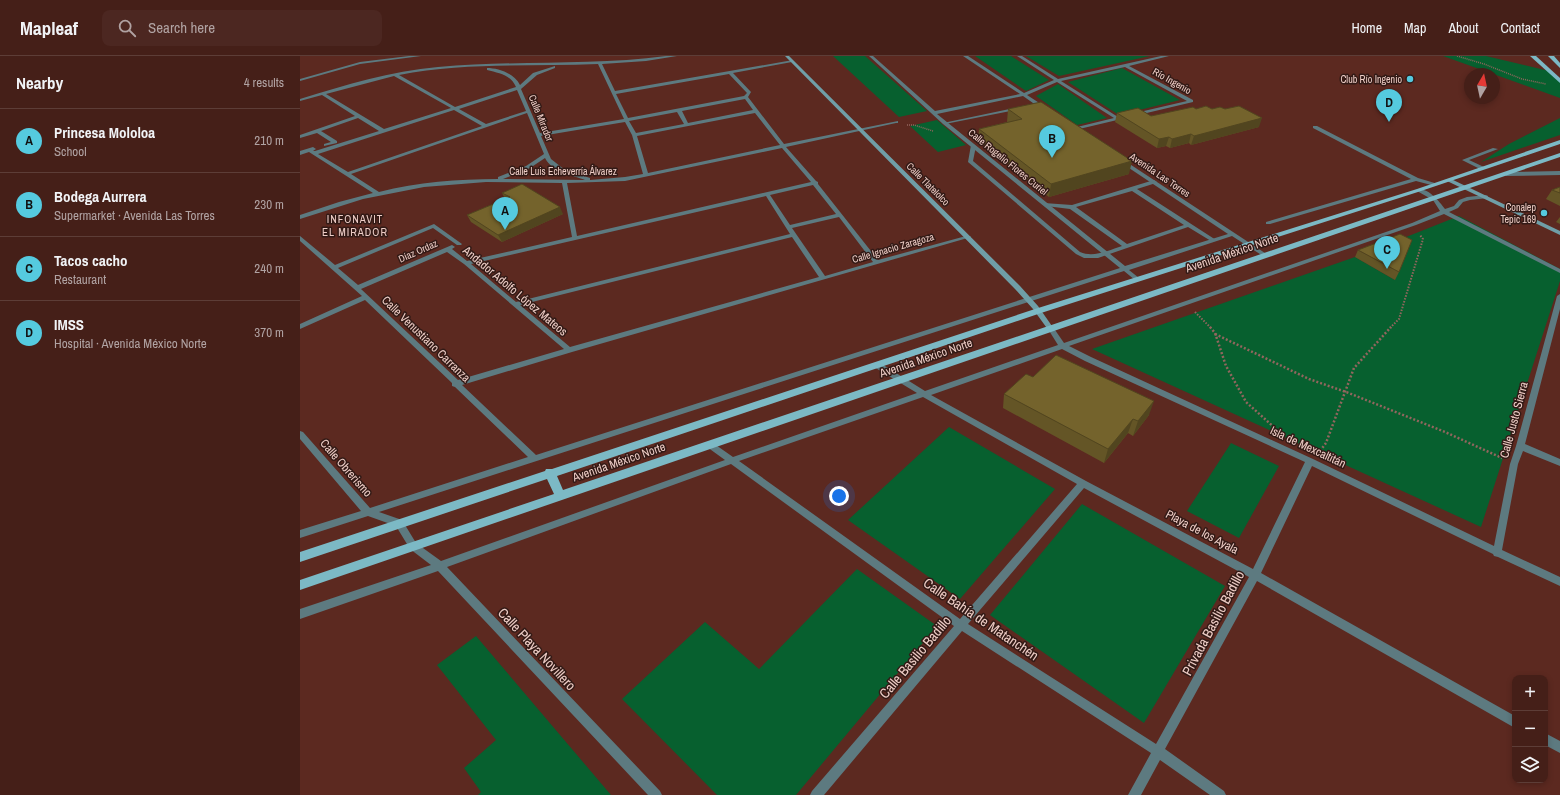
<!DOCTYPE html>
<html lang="en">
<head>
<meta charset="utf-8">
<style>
  body { margin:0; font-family:"Archivo Narrow",sans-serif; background:#4c2721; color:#f1f3f6 }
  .controls { position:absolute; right:12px; bottom:12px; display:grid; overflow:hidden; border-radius:8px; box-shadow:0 2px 6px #0003 }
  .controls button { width:36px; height:36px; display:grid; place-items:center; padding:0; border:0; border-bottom:1px solid #5d3d37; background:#451f18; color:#f1f3f6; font:20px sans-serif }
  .compass { position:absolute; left:1164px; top:12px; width:36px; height:36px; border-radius:50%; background:#451f18; box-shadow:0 2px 6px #0003; rotate:9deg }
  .you { position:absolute; left:539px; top:440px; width:14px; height:14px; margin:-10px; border:3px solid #fff; border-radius:50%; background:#1a73e8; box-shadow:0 0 0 6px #1a73e833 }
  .badge { display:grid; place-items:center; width:26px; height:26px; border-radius:50%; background:#55cadf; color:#111; font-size:13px; font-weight:700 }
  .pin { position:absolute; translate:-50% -33px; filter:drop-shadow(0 1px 2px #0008) }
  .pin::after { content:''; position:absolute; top:21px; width:14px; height:12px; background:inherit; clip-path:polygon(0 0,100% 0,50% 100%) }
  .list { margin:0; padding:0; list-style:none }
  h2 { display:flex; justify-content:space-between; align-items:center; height:52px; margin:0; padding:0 16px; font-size:17px }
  h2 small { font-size:13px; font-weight:400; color:#b0a2a2 }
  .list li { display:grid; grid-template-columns:26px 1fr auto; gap:12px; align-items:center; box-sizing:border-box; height:64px; padding:0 16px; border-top:1px solid #5d3d37 }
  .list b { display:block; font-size:15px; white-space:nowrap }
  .list p { margin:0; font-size:13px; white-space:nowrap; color:#b0a2a2 }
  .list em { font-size:13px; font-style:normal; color:#b0a2a2 }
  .icon { flex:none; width:22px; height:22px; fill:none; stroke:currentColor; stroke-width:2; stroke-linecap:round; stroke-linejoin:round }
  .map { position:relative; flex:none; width:1260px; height:739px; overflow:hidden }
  header { display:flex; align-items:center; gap:24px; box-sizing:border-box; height:56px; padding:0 20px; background:#451f18; border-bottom:1px solid #5d3d37 }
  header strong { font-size:19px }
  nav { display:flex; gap:22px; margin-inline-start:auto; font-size:14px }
  .search { width:280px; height:36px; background:#4c2721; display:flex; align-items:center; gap:10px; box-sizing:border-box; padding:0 14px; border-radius:8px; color:#b0a2a2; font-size:15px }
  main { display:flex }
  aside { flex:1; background:#451f18 }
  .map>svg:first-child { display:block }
  .green { fill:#07602f }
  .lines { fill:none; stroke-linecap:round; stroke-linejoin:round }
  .path-far2 { stroke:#92665e; stroke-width:1.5; stroke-dasharray:1 1; stroke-linecap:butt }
  .path-far1 { stroke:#92665e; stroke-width:2; stroke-dasharray:1.5 1.5; stroke-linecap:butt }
  .path { stroke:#92665e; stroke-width:2.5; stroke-dasharray:2 2; stroke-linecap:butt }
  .lane { fill:#5d7a80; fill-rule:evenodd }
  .street { fill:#5d7a80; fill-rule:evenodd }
  .secondary { fill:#6f9ea7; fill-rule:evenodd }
  .primary { fill:#7cb9c5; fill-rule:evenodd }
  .wall { fill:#645526 }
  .shaded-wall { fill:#51451f }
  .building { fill:#74632c; stroke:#51451f }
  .poi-dot { fill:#55cadf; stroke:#321a16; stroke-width:1.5 }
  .labels { text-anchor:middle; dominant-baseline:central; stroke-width:3; stroke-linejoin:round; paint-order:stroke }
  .far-poi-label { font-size:10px; fill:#eecdc6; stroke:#321a16; text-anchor:end }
  .far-street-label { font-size:10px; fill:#eecdc6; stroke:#321a16 }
  .far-neighbourhood-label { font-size:11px; letter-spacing:1px; fill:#eecdc6; stroke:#321a16 }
  .street-label { font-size:12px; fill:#eecdc6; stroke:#321a16 }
  .near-street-label { font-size:14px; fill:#eecdc6; stroke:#321a16 }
</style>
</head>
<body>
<header>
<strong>Mapleaf</strong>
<div class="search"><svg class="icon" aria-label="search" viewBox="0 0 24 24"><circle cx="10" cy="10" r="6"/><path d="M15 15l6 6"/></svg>Search here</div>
<nav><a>Home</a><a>Map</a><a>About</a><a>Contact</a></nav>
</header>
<main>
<aside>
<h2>Nearby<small>4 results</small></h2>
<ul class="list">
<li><span class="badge">A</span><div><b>Princesa Mololoa</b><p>School</p></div><em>210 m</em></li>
<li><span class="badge">B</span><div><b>Bodega Aurrera</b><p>Supermarket · Avenida Las Torres</p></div><em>230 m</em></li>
<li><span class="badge">C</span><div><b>Tacos cacho</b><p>Restaurant</p></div><em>240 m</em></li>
<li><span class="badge">D</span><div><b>IMSS</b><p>Hospital · Avenida México Norte</p></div><em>370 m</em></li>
</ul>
</aside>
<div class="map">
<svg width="1260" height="739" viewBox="0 0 1260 739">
  <rect width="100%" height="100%" fill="#5c2920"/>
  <g class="green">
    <polygon points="533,0 565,0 627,55 599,61"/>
    <polygon points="675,0 711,0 749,24 726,35"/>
    <polygon points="726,0 850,0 759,20"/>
    <polygon points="1143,0 1186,0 1249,15 1260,26 1260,42"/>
    <polygon points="822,12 880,44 819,59 768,26"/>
    <polygon points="758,28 807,62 777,69 736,40"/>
    <polygon points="1260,62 1260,79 1181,106 1209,88"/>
    <polygon points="637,64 666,89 638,96 610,70"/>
    <polygon points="1159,160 1260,213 1260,225 1181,471 792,293 1055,201 1095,224 1096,185"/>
    <polygon points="649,371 755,433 660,543 548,464"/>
    <polygon points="931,387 979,410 939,482 887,455"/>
    <polygon points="782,448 925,530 844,667 690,559"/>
    <polygon points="557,513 637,570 496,739 417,739 322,643 405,566 459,613"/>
    <polygon points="176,580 311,739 178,739 181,736 164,712 196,684 137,609"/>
  </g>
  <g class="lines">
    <g class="path-far2">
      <polyline points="1157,0 1184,8 1222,23 1246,28"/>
      <polyline points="607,69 614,69 633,75"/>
    </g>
    <g class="path-far1">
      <polyline points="895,256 911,272"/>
      <polyline points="1090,272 1099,263 1123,183 1120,179"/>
    </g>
    <g class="path">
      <polyline points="910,271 915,277 926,310 946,346 976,373"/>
      <polyline points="915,278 1009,323 1046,336 1145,376 1202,402"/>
      <polyline points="1020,395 1026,387 1054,312 1091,271"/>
    </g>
    <g class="lane">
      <polygon points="719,51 721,51 721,53 645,68 643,67"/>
      <polygon points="1013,70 1017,70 1118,122 1138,128 1135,130 1116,125 970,168 966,168 966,166 1111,123 1013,72"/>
      <path d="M671 89 676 90 673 105 780 196C794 202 809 194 822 190L770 153 746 150 744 149V147L772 149 854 124 857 126 856 127 837 133 916 184 915 185H911L888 171 798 202H784L776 198 668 106ZM832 135 884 169 827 188 776 151Z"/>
      <polygon points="1193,92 1198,93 1169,104 1184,111 1184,113 1180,113 1162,104"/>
      <polygon points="1260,115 1260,119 1206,120 1203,118 1206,116"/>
    </g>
    <g class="street">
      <polygon points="109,0 121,0 60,8 0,25 0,23 60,6"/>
      <path d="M366 0H377L346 5 302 8 315 35 493 4 492 6 433 17 451 36 448 41 484 88 598 65V67H596L486 91 516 125 518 126V128L578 204 666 180H670L671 181 272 296 162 329 236 399 820 212 643 68 569 0H573L635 55 720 38 663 0H668L724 37 754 24 717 0H722L758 23 861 0H869L829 10 893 44V46L775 74 773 73V72L814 62 757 26 727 39 747 52V54H743L723 40 637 58 825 210 928 178 820 106 819 105 822 103 968 199 967 200H963L932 180 829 214 839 222V224H835L824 215 79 456 102 464 116 487 141 505 425 404 407 391 406 389 407 387H413L433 401 617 337 574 311 573 309 574 307H580L625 335 758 289 748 273 749 271H753L764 287 1112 167 1140 155 1133 144 1117 135V133C1129 132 1139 145 1145 153L1154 150 1159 144 1167 141 1186 139 1188 140V142L1170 144 1163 146 1158 152 1149 156 1260 213V217L1144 158 1116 169 769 290 791 301 1013 403 1194 490 1210 408 1216 390 1257 240 1260 238V253L1225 388 1260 403V410L1223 395 1218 408 1202 494 1260 521V530L1198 501 1194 500 1193 498 1012 410 961 517 1215 660V672L957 525 865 693 924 735 926 739H910L860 704 841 739H828L851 697 662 575 524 739H510L512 735 654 570 431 408 147 511 360 735 362 739H348L138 515 0 563V553L131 509 110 493 96 470 68 460 0 482V474L61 455 0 383V375L3 376 70 452 228 401 155 331 152 330V327L65 244 0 273V268L62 240 0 185V180L35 209 134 168 162 188 161 189H157L133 172 38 212 58 229 152 189 155 191 152 193 167 205 272 181 262 127 186 126 124 131 63 143 0 163V159L39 146 73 137 9 96 0 99V95L13 91 16 93 13 95H15L79 75 58 62 21 75 37 85V87L24 90V88L31 86 17 77 0 82V79L55 60 22 39 0 45V43C45 29 91 15 138 11 214 4 291 10 366 0ZM298 8 324 63 240 77 221 33 237 19 255 12V10L233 17 220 29C214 17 198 12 187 12V14C199 17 211 19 216 31L155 51 99 19C164 6 232 11 298 8ZM825 11 887 45 818 61 761 25ZM429 18 447 37 444 40 328 62 316 38ZM94 20 151 52 84 73 26 38ZM217 34 226 55 186 68 159 53ZM445 43 453 54 388 67 382 55ZM154 54 182 70 48 116 18 98ZM377 56 384 68 336 77 329 65ZM227 57 244 98 226 110 198 121V123C158 123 118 126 79 136L51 118ZM455 57 480 89 348 117 337 80ZM325 66 332 79 343 118 325 121 290 124V122L265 114 251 103 241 80ZM482 92 511 126 277 180 267 127 325 125ZM245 102C252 116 272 119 285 124L203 123 230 112ZM513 129 536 158 490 169 470 139ZM466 140 490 178 216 246 171 208ZM539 161 573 206 525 220 492 172ZM492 181 519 221 270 291 220 249ZM147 196 164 208 264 293 158 324 61 233ZM762 293 785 305 1005 406 953 513 786 425 631 339ZM623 341 777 428 660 563 439 405ZM784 432 949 521 856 688 668 568Z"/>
      <polygon points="1245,677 1260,685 1260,697 1245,689"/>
    </g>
    <g class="secondary">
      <polygon points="485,0 489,0 720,230 738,250 754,273 753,275 749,275 733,253 715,233"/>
      <polygon points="1147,123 1151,123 1260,175 1260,179 1147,125"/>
    </g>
    <g class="primary">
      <polygon points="1230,0 1236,0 1260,22 1260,27"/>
      <polygon points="1248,0 1254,0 1260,7 1260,12"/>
      <polygon points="1260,84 1260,88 1121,135 741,257 257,420 263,434 1260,97 1260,101 0,534 0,524 254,438 247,423 0,506 0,496 245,415 246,413 252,413 735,253 1117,133"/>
    </g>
  </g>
  <g class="wall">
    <polygon points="708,53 829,118 749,141 678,85 679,73 707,66"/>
    <polygon points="896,53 912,53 959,71 891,89 889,87 870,92 866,90 857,92 815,66 817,57 851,60"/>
    <polygon points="1260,131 1260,150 1246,143 1252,134"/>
    <polygon points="202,137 263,158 202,186 171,166 167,159 205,143"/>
    <polygon points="1260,161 1260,168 1256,166"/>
    <polygon points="1058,194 1099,216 1095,224 1055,201"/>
    <polygon points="733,321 849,359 833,380 828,377 804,407 703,352 704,338"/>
  </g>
  <g class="shaded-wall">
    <polygon points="962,62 959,71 891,89 894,80"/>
    <polygon points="891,78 889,87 870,92 872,83"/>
    <polygon points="869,81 866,90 857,92 859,83"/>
    <polygon points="832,105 829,118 749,141 751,128"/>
    <polygon points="260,151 263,158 202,186 198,179"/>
    <polygon points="854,345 849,359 833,380 838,365"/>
    <polygon points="833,363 828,377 804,407 808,393"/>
  </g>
  <g class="building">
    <polygon points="741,46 832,105 751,128 679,73 722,63 708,53"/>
    <polygon points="906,50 912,53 920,51 925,53 939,50 962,62 894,80 891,78 872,83 869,81 859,83 817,57 838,52 851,60 893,51 896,53"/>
    <polygon points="222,128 260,151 198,179 167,159 210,141 202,137"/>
    <polygon points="1260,131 1260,137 1252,134"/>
    <polygon points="1100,178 1112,184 1099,216 1058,194"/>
    <polygon points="756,299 854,345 838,365 833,363 808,393 704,338 726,318 733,321"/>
  </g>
  <g class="poi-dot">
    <circle cx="1110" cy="23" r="4"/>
    <circle cx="1244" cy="157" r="4"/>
  </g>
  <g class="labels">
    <g class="far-poi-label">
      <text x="1102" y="23">Club Río Ingenio</text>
      <text x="1236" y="151">Conalep<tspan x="1236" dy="12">Tepic 169</tspan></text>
    </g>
    <g class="far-street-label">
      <text transform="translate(872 25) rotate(29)">Río Ingenio</text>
      <text transform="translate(241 62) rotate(68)">Calle Mirador</text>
      <text transform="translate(708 106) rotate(39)">Calle Rogelio Flores Curiel</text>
      <text x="263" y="115">Calle Luis Echeverría Álvarez</text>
      <text transform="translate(860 119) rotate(34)">Avenida Las Torres</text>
      <text transform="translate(628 128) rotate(45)">Calle Tlatelolco</text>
      <text transform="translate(593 192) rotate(-16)">Calle Ignacio Zaragoza</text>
      <text transform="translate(118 195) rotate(-24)">Díaz Ordaz</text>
    </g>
    <g class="far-neighbourhood-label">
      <text x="55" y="163">INFONAVIT<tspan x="55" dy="13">EL MIRADOR</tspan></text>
    </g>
    <g class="street-label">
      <text transform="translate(932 197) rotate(-19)">Avenida México Norte</text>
      <text transform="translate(215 235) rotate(40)">Andador Adolfo López Mateos</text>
      <text transform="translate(126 283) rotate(44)">Calle Venustiano Carranza</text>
      <text transform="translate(626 302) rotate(-19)">Avenida México Norte</text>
      <text transform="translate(1214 364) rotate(-75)">Calle Justo Sierra</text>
      <text transform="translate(1008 391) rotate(25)">Isla de Mexcaltitán</text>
      <text transform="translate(319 406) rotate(-19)">Avenida México Norte</text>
      <text transform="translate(46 412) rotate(49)">Calle Obrerismo</text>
      <text transform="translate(902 476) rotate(28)">Playa de los Ayala</text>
    </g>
    <g class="near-street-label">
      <text transform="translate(681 563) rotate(34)">Calle Bahía de Matanchén</text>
      <text transform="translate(913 567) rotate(-62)">Privada Basilio Badillo</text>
      <text transform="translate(237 593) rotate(47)">Calle Playa Novillero</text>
      <text transform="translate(615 601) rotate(-50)">Calle Basilio Badillo</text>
    </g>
  </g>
</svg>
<div class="controls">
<button>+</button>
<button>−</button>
<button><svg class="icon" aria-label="layers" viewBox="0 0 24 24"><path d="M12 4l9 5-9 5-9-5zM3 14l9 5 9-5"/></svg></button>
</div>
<svg class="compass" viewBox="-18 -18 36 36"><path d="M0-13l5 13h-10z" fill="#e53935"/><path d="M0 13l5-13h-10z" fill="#b0a2a2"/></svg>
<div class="you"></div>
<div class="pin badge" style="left:205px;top:174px">A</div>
<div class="pin badge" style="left:752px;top:102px">B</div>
<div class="pin badge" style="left:1087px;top:213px">C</div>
<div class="pin badge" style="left:1089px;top:66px">D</div>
</div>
</main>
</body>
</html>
